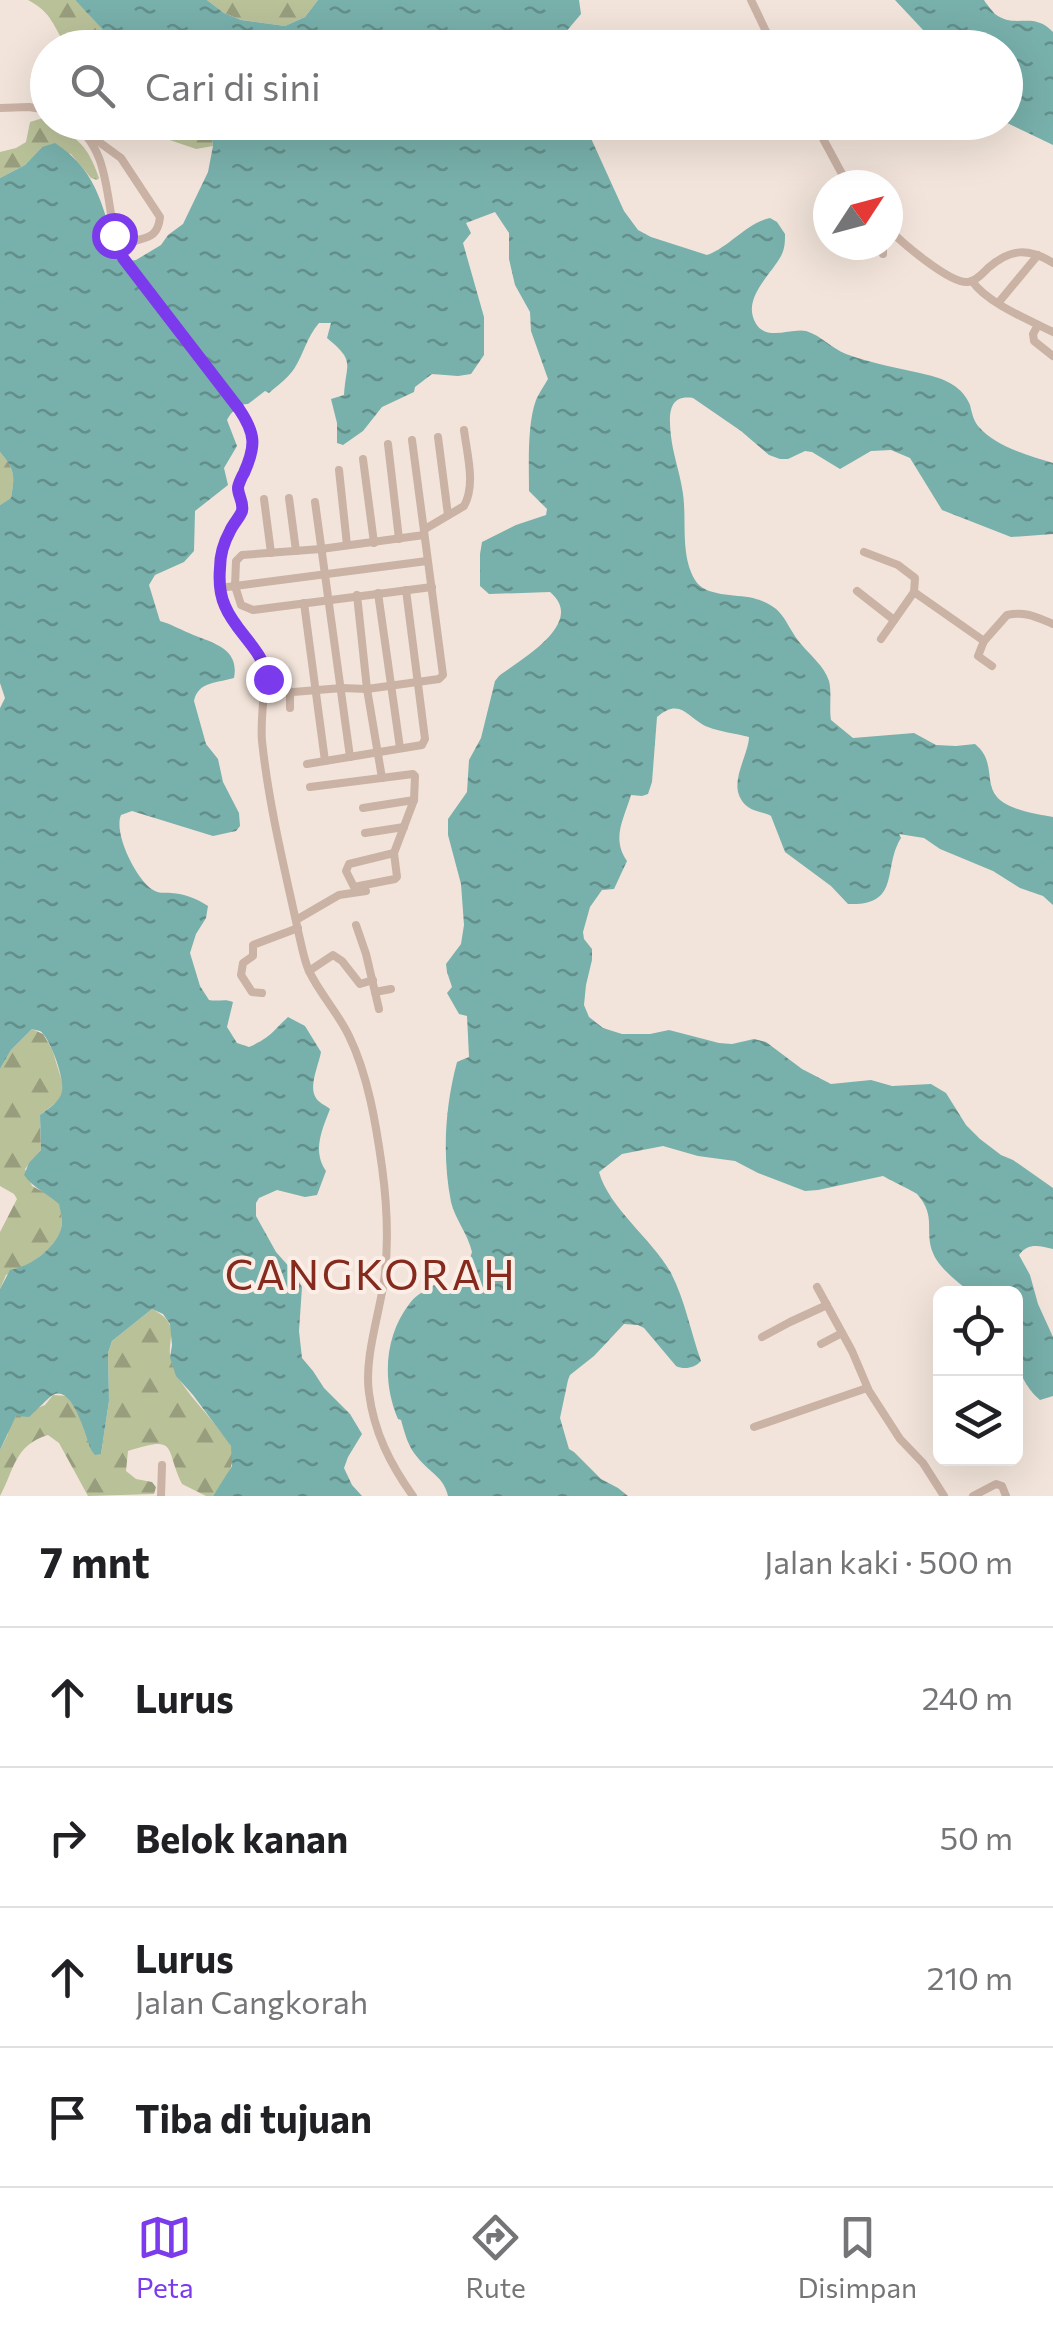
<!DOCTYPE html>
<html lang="id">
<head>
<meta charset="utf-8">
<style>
  body { margin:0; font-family:Commissioner,sans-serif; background:#f6f6f6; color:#202124 }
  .controls { position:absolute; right:30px; bottom:30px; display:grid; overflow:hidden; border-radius:15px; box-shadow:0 10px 40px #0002 }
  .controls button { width:90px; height:90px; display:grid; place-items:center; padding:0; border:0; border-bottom:2px solid #e0e0e0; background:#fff; color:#202124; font:50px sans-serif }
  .compass { position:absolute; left:813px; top:170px; width:90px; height:90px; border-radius:50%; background:#fff; box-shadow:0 10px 40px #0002; rotate:54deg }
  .stop { position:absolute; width:30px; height:30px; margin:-22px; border:8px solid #7c3aed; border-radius:50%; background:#fff }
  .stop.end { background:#7c3aed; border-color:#fff; box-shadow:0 2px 10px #0008 }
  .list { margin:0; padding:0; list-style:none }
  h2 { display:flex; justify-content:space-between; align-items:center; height:130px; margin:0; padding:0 40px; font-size:42px }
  h2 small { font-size:32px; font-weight:400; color:#757577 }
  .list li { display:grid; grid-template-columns:65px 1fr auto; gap:30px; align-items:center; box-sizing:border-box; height:140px; padding:0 40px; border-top:2px solid #e0e0e0 }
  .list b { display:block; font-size:38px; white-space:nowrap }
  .list p { margin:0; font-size:32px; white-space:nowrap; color:#757577 }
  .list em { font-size:32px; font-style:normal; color:#757577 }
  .icon { flex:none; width:55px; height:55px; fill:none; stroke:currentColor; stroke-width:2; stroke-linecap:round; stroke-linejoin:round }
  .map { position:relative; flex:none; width:1053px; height:1496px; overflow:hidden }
  .search { position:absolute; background:#fff; box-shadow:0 10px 40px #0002; left:30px; right:30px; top:30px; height:110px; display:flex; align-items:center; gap:25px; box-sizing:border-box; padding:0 35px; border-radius:55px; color:#757577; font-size:38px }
  .sheet { height:690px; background:#fff }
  nav { display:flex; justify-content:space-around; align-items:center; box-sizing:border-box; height:140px; border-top:2px solid #e0e0e0; background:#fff; font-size:28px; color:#757577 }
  nav a { display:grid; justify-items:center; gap:5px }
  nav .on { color:#7c3aed }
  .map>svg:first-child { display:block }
  .forest { fill:url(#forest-firs) }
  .water { fill:url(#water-ripples) }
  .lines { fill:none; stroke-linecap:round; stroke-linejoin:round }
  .minor { stroke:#cab2a5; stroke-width:8 }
  .route { stroke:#7c3aed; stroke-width:12 }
  .labels { text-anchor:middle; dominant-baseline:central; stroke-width:8; stroke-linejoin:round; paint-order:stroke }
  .quarter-label { font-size:42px; letter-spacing:2.5px; fill:#872a1e; stroke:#faeee6 }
</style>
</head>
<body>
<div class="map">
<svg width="1053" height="1496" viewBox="0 0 1053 1496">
  <defs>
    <pattern id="forest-firs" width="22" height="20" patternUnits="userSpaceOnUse" patternTransform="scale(2.5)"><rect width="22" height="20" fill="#b9c199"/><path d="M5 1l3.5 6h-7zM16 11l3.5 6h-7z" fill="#979d7d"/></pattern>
    <pattern id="water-ripples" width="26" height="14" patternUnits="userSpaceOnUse" patternTransform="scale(2.5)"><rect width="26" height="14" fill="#78b0ab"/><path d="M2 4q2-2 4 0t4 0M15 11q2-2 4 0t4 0" fill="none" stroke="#638f8b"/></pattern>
  </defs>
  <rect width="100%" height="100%" fill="#f2e4da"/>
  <g class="forest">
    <path d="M28 0H75L120 47H67C53 27 53 13 28 0Z"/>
    <polygon points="207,0 318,0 305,17 285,26 241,20 224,13"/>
    <path d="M43 118 48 122 51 123C79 139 88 146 99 178L97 180 91 178 71 154 42 147 25 165 0 178V152L16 148 26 142 30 122Z"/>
    <polygon points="141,123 200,123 211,132 213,146 196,149 158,136"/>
    <path d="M0 452C15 470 15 475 11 498L0 505Z"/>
    <path d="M32 1029 43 1034 52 1049 64 1088 59 1100 40 1115 41 1150 25 1169 32 1186 49 1195 60 1204C61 1213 63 1220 61 1229 56 1251 25 1267 6 1275L0 1289V1232L17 1199 14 1194 0 1186V1069L11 1050Z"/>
    <path d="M152 1309C185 1326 164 1339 172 1363 179 1386 202 1407 217 1427 221 1433 229 1440 231 1446 238 1465 223 1482 213 1496H206L182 1484C164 1447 179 1435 128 1451L126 1471 136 1479 152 1482 156 1487 154 1494 88 1496 59 1443 48 1435C14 1445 14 1471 0 1496V1450L8 1434V1428L16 1416 45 1405 53 1395 67 1396 78 1412 91 1450 101 1454 109 1401 108 1353 112 1341Z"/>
  </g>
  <g class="water">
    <polygon points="75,0 207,0 224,13 241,20 285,26 305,17 318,0 579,0 581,14 565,33 564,47 120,48"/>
    <path d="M895 0H984C984 1 994 13 995 14 1016 30 1032 10 1053 32V145L1005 122 1006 48 939 47Z"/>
    <path d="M200 123H584L624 211 638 230 651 237 707 255C731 246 746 223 770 218L777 222 785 234C785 241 785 249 781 256 772 273 746 295 753 317 762 345 790 327 806 331 822 336 831 348 846 354 873 364 900 368 928 375 945 379 963 387 970 405 972 413 973 419 978 426 996 447 1028 455 1053 463V534L1011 537 942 510 910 458 891 450 871 451 840 469 812 452 805 451 788 459H780L769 455 741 431 693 398C667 394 669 417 671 436 673 454 679 470 682 488 688 517 679 553 695 580 705 597 735 594 753 598 786 607 783 622 801 644 811 656 824 666 829 681 832 692 829 708 831 720L853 738 914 733 936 745 956 746 975 744C996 761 984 782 997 797 1008 810 1037 814 1053 817V905L1043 896 1020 888 993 871 940 849 924 838 899 834 901 838C882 868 902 906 848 904L831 886 785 852 771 816C764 812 755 812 748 807 724 788 748 759 749 737 735 733 720 732 708 727 688 719 681 696 657 717L652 782 648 794 642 796 631 795C624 819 611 838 627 861L614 889 602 890 590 907 583 932 584 939 592 949V960L586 985 584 1005 589 1017 603 1028 622 1034H650L669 1030 719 1043 732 1044 754 1039 766 1042 802 1069 831 1084 871 1080 892 1086 931 1084 946 1093 966 1125 980 1139 1001 1155 1013 1160 1053 1188V1249C1040 1246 1028 1242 1019 1255L1030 1275 1038 1304 1053 1337V1396L1040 1400C1007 1371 1016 1333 1016 1294L971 1293C959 1283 938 1267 933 1253 924 1231 937 1216 917 1194 913 1191 890 1180 883 1176L818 1190 805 1191 758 1173 735 1161 698 1156 663 1146 622 1154 599 1172C609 1208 652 1239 671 1273 685 1300 691 1333 701 1361 695 1368 684 1370 676 1366L644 1328 638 1325 624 1324 594 1356 570 1375 568 1380 560 1418 569 1449 574 1452 601 1479 618 1488 628 1496H448C444 1477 429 1472 418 1458 408 1447 405 1434 401 1420L398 1419C382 1382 384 1336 410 1303 416 1295 427 1289 436 1284 440 1285 447 1288 451 1286 458 1282 470 1260 472 1252 468 1234 455 1219 451 1202 442 1156 445 1107 457 1062L469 1057 467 1016 459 1014 447 993 452 987 447 972 446 964 461 944 464 925 461 884 448 835V819L467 792 469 760 481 738 495 681 499 676C521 659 587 623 550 592L489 594 480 586V554L482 542 516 525 546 515 547 509 529 491C529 464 527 425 536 400 539 393 544 386 548 379L531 331 530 312 515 285 509 259V233L495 212 466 223 471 233 463 243 484 317V355L471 374 458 376 432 374 415 387 414 392 382 407 363 431 343 445 337 443V423L331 399 344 395C346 362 356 362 327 338L331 323H319C306 338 304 354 294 369 288 378 277 386 269 393L265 391 248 404C238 404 231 412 227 420L237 446 224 468 228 485 195 511 194 551 184 562 155 575 149 585 160 621C171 624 179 629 189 633 211 643 240 647 234 678 218 683 198 681 194 701L206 744 218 759 223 782 239 813 240 826 236 831 213 836 132 811 121 815C113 833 137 882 155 891 162 894 164 892 171 893 185 894 196 898 208 906L206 918 196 934 190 953 200 986 209 1000C218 1002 225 998 233 1002L227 1027 237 1043 249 1047C271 1037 271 1033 288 1017L305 1026 321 1052C319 1064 308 1087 316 1098 319 1103 325 1105 330 1109 322 1130 312 1151 326 1171L317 1195 305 1197 277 1190 259 1198 256 1203V1216L276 1252 292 1270 302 1287 299 1331 302 1358 313 1371 324 1388 350 1414 362 1434 348 1457 344 1468 352 1485 362 1496H213L232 1466 231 1446 193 1395 176 1376 170 1358 172 1345 170 1324 163 1314 152 1309 112 1341 108 1353 109 1401 101 1454 95 1455 91 1450C86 1438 73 1384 53 1395 49 1397 35 1412 29 1417L16 1416 0 1450V1289L10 1270C29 1267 55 1249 61 1229 63 1221 61 1213 59 1204 47 1193 33 1188 24 1175L29 1163 41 1150 40 1115C49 1108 60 1102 62 1091 65 1080 50 1037 40 1031 37 1030 34 1030 32 1029L11 1050 0 1069V708L5 698 0 683V505L11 498C15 475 15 470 0 452V178L25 165 42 147 55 143C105 176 100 215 123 262L136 260 161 245 168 235 183 224 208 172 213 146 211 132Z"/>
  </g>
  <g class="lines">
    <g class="minor">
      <polyline points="751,0 774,48"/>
      <polyline points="0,108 29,107 48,110"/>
      <path d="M70 122C117 151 102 215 123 258L241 411C262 450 252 446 240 481 236 492 245 500 241 511 239 518 233 524 230 530 220 548 219 569 220 589 224 622 255 638 265 666 270 679 264 691 263 704 262 716 261 729 262 741 269 807 285 870 299 935 302 947 304 960 309 971 320 994 338 1013 349 1036 368 1075 376 1124 382 1167 387 1204 389 1244 384 1281 379 1315 364 1359 369 1393 374 1432 390 1464 413 1496"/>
      <polyline points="814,122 848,185"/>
      <path d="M88 134 121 158 160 217C157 246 137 233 119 250"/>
      <path d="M888 228C901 242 950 284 968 282 976 281 983 273 988 268 1010 249 1028 247 1053 263"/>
      <polyline points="883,254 883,245"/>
      <path d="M972 281C987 303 1029 320 1053 332"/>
      <polyline points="999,302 1038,255"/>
      <polyline points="1038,325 1033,334 1034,341 1053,356"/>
      <polyline points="438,437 448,515"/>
      <polyline points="388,444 399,539"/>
      <polyline points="363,459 374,543"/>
      <polyline points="339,470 347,545"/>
      <polyline points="289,498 296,551"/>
      <polyline points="264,499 271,553"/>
      <polyline points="315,502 350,757"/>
      <path d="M425 529 464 506C476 485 467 454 464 430"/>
      <polyline points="424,535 321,549 242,555 236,561 235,586 241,605 253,610 432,587"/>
      <polyline points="864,552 898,565 915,578 914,592 881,639"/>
      <polyline points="220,588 427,561"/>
      <polyline points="857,591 894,620"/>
      <polyline points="914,592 984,641 978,656 992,666"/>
      <polyline points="378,593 400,748"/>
      <polyline points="357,595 367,689 382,778"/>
      <polyline points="304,603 325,761"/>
      <path d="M984 641 1007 615C1026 611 1036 617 1053 624"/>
      <polyline points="290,708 290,695 293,692 342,688 367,689 439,679 443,675 412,440"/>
      <polyline points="307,764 422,745 425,739 406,590"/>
      <polyline points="310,787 413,774 415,776 414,800 363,808"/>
      <polyline points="365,833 404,827"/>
      <polyline points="394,853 397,877 395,879 354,887 346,871 349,864 394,853 414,800"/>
      <polyline points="296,920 339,895 366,891"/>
      <polyline points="356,925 366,954 379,1009"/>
      <polyline points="309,971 333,955 342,961 360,984 373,980"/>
      <polyline points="375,992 391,989"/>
      <polyline points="262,993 252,992 241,975 243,963 253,956 253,945 298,928"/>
      <polyline points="817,1287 852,1351 869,1391 900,1439 923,1463 944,1496"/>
      <polyline points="762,1337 790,1322 827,1305"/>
      <polyline points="821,1344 842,1333"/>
      <polyline points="754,1427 867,1388"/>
      <polyline points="161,1496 162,1465"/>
      <polyline points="973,1496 996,1484 1002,1486 1006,1496"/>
    </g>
  </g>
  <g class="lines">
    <path class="route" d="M114 235 123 258 239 409C256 434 256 446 244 473 242 476 238 485 238 488 238 496 244 502 242 511 240 517 233 524 230 531 224 542 220 555 220 568 219 580 220 595 225 606 236 633 263 649 268 679"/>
  </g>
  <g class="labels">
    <g class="quarter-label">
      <text x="371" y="1273">CANGKORAH</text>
    </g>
  </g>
</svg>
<div class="controls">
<button><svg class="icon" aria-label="locate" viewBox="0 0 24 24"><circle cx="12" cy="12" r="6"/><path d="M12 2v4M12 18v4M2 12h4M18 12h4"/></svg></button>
<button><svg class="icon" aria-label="layers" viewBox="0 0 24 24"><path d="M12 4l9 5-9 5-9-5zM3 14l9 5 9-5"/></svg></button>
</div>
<svg class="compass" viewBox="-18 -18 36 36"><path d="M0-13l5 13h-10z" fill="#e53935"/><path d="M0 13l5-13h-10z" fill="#757577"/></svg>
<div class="stop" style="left:114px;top:235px"></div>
<div class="stop end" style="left:268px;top:679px"></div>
<div class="search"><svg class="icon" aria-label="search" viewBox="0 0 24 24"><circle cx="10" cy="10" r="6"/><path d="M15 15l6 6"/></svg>Cari di sini</div>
</div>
<section class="sheet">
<h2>7 mnt<small>Jalan kaki · 500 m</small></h2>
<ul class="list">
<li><svg class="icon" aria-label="ahead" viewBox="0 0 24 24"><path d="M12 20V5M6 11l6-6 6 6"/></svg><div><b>Lurus</b></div><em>240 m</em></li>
<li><svg class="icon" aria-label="right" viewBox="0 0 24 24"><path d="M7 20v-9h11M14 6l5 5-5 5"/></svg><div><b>Belok kanan</b></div><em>50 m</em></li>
<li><svg class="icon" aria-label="ahead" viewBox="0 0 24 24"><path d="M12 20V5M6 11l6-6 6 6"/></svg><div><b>Lurus</b><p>Jalan Cangkorah</p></div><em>210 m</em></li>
<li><svg class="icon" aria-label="arrive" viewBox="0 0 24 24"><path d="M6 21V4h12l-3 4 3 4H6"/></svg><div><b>Tiba di tujuan</b></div></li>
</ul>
</section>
<nav>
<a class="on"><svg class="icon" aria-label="map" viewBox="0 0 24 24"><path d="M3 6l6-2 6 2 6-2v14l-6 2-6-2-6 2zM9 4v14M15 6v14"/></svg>Peta</a>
<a><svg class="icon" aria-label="directions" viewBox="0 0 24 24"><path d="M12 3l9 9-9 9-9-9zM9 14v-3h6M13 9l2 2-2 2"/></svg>Rute</a>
<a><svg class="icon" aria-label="saved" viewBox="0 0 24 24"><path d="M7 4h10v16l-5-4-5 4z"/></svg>Disimpan</a>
</nav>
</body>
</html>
